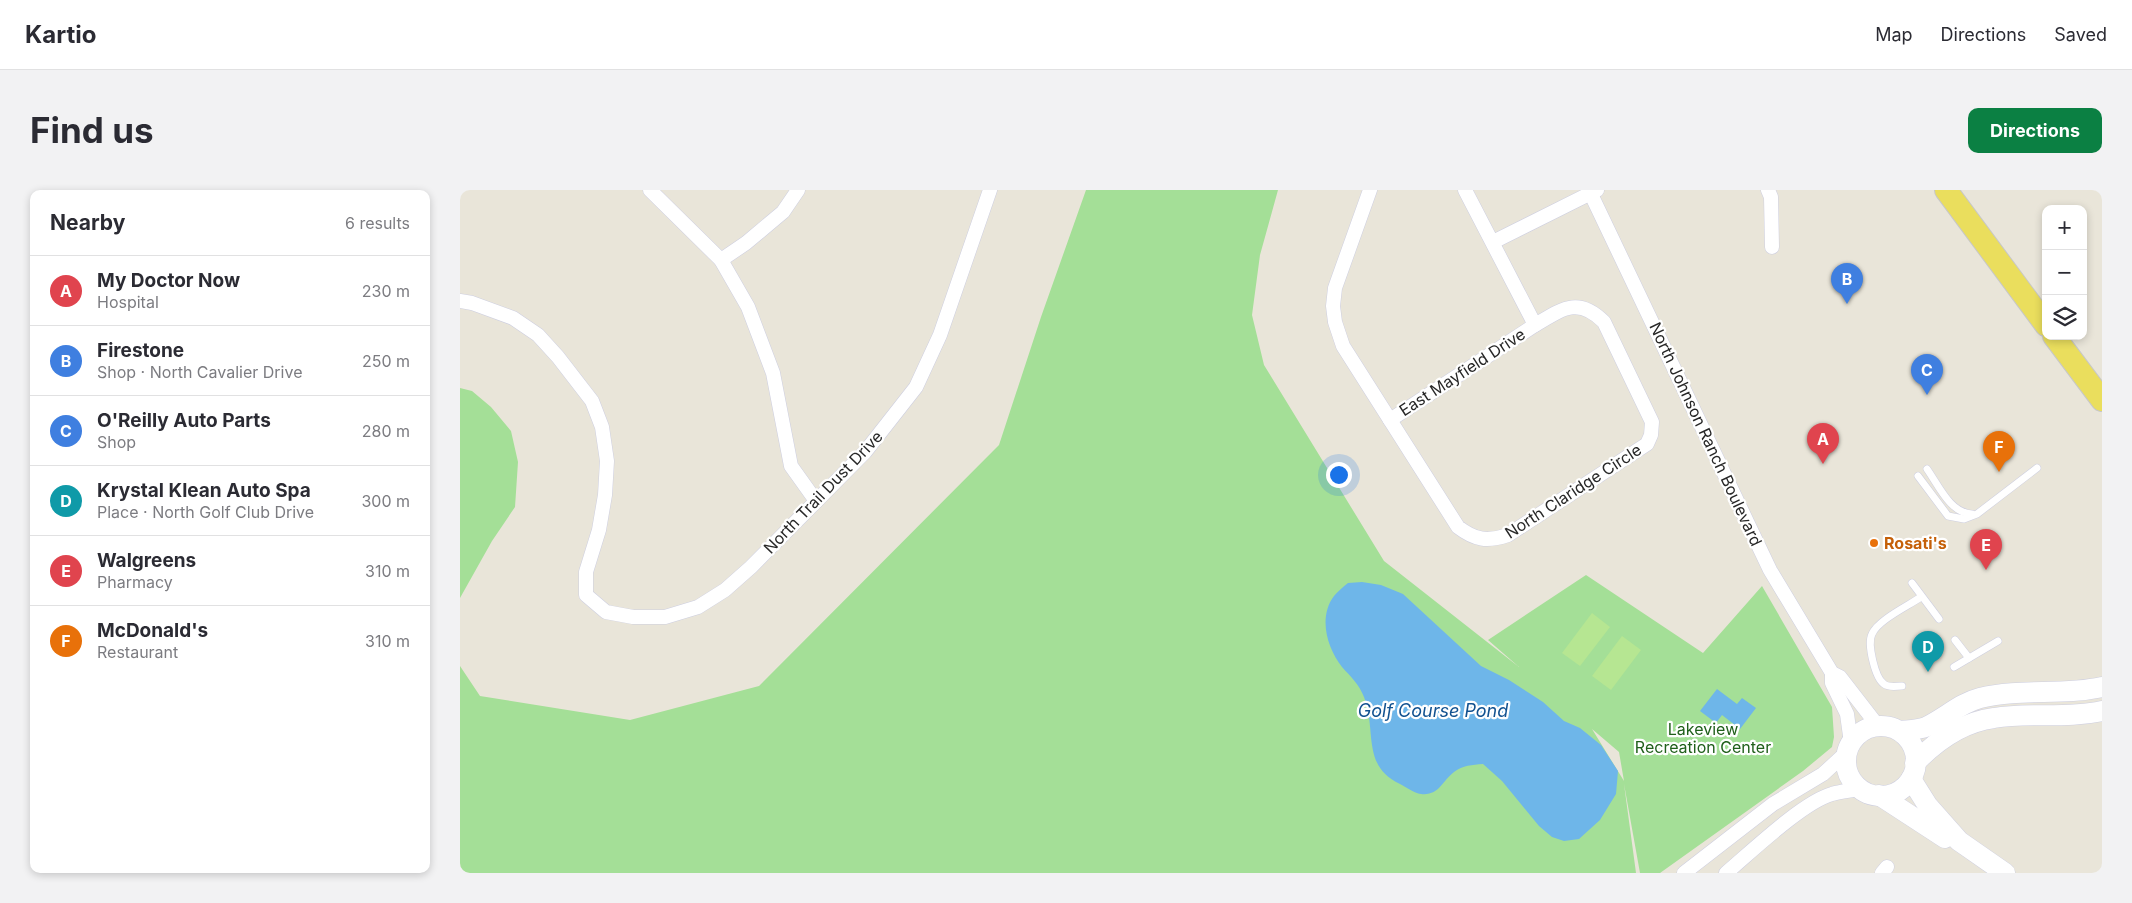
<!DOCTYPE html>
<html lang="en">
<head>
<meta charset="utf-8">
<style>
  body { margin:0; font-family:Inter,sans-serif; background:#f2f2f3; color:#2b2b33 }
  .controls { position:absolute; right:15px; top:15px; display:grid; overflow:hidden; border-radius:10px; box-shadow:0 2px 8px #0003 }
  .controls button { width:45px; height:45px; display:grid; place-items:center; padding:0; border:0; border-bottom:1px solid #e1e1e2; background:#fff; color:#2b2b33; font:25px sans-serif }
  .you { position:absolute; left:878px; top:284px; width:18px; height:18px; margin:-12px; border:4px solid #fff; border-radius:50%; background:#1a73e8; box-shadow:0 0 0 8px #1a73e833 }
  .badge { display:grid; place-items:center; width:32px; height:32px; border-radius:50%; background:#0b8043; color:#fff; font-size:16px; font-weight:700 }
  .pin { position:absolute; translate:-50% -41px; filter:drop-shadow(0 1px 2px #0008) }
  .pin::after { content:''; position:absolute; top:26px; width:18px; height:15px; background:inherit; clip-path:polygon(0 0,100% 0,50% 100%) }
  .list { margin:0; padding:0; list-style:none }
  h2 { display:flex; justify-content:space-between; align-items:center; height:65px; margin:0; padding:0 20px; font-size:21px }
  h2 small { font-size:16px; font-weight:400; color:#7c7c81 }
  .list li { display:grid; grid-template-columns:32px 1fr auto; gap:15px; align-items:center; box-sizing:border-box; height:70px; padding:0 20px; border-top:1px solid #e1e1e2 }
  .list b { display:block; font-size:19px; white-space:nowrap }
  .list p { margin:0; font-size:16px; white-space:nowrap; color:#7c7c81 }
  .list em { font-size:16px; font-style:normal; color:#7c7c81 }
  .icon { flex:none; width:28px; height:28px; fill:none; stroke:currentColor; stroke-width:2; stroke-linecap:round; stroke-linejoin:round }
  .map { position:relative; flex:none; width:1642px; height:683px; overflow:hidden; border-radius:10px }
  header { display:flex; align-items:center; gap:30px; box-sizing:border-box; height:70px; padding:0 25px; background:#fff; border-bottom:1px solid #e1e1e2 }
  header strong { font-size:24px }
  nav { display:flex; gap:28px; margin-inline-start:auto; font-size:18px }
  .intro { display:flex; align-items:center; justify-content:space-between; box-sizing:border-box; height:120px; padding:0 30px }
  h1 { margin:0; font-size:35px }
  .button { padding:12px 22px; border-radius:10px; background:#0b8043; color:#fff; font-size:18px; font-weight:700 }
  main { display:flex; gap:30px; padding:0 30px }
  aside { flex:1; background:#fff; border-radius:10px; box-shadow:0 2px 8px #0003 }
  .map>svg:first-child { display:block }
  .green { fill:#a4df97; fill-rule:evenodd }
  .pitch { fill:#b6e692 }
  .water { fill:#6eb6e9 }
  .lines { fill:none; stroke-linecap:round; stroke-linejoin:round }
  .lane-casing { stroke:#cecfe0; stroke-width:8 }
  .street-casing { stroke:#cecfe0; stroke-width:15 }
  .secondary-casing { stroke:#cecfe0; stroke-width:21 }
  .primary-casing { stroke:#c7c7c7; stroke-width:24 }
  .lane { stroke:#fff; stroke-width:7 }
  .street { stroke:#fff; stroke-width:14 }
  .secondary { stroke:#fff; stroke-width:20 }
  .primary { stroke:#eade5d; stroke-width:22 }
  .food-dot { fill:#e8710a; stroke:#fff; stroke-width:2 }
  .labels { text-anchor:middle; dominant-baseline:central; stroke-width:4.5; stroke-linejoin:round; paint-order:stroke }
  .street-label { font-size:16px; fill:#272727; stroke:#fff }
  .food-label { font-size:16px; font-weight:bold; fill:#c56008; stroke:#fff; text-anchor:start }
  .park-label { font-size:16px; fill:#20601b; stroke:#fff }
  .water-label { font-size:18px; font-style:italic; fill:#125290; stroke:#fff }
</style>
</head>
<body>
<header>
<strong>Kartio</strong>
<nav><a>Map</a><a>Directions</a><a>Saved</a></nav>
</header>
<div class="intro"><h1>Find us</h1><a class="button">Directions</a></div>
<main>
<aside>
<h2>Nearby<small>6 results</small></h2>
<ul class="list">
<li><span class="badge" style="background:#e0444e">A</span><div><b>My Doctor Now</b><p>Hospital</p></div><em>230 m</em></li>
<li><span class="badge" style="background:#3f7fe0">B</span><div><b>Firestone</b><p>Shop · North Cavalier Drive</p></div><em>250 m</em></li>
<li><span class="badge" style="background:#3f7fe0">C</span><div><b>O'Reilly Auto Parts</b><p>Shop</p></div><em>280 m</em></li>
<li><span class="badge" style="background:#0f9aa8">D</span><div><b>Krystal Klean Auto Spa</b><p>Place · North Golf Club Drive</p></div><em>300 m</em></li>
<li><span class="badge" style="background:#e0444e">E</span><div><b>Walgreens</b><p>Pharmacy</p></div><em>310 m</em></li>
<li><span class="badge" style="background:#e8710a">F</span><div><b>McDonald's</b><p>Restaurant</p></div><em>310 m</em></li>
</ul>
</aside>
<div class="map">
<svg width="1642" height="683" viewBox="0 0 1642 683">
  <rect width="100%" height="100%" fill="#e9e5d9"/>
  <g class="green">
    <path d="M626 0H818L800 65 792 125 804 175 924 371 1059 477 1028 450 1126 385 1243 463 1302 396 1372 517 1374 547 1372 557 1343 581 1200 683H1180L1164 594 1176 683H0V476L20 506 170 530 299 496 539 255 581 127ZM1132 539 1159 562 1164 591Z"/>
    <polygon points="0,198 12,201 31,217 51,241 58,272 55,317 32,351 0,408"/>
  </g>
  <g class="pitch">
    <polygon points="1132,423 1150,437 1120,476 1102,463"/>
    <polygon points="1162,446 1181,460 1151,500 1132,486"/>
  </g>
  <g class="water">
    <path d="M902 392 921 395 943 404 1021 476 1049 490 1083 512 1104 531 1120 538 1141 555 1158 581 1156 604 1140 630 1119 649 1104 651 1092 647 1079 636 1042 591 1023 574C1012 575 1003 575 994 582 982 591 979 606 961 604 954 603 946 597 940 594 901 576 917 540 904 507 899 494 891 487 882 477 867 458 858 427 874 406 878 401 883 397 888 393Z"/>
    <polygon points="1257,499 1277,514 1282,508 1296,518 1280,539 1262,525 1256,533 1240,521"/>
  </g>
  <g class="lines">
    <g class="lane-casing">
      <g id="lane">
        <path d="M1467 279C1479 296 1490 323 1512 324"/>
        <polyline points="1458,286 1488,326 1504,329 1517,324 1577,278"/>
        <polyline points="1452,393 1479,429"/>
        <polyline points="1495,450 1509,468"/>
        <polyline points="1494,477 1538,451"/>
        <path d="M1442 496C1436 496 1429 498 1424 494 1415 488 1407 454 1412 444 1418 430 1448 416 1461 407"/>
      </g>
    </g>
    <g class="street-casing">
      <g id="street">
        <polyline points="190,0 261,70 288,117 313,183 331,276 356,311"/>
        <path d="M910 0 875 98 873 116 875 132 883 156 998 337C1015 350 1027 352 1048 345L1187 254 1191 245 1192 232 1144 132C1118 106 1102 119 1075 135L1005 0"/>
        <polyline points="1129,0 1310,380 1372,483 1380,487 1418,536"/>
        <polyline points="1308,0 1311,7 1312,57"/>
        <polyline points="1033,52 1137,0"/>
        <polyline points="261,70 286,53 323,22 338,0"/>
        <polyline points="0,111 12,113 53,128 78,145 98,167 132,211 142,237 147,271 145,305 139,340 126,382 126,405 146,422 173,427 205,427 238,417 265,400 291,377 405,262 456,197 480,145 530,0"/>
        <polyline points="930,230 1075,135"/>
        <polyline points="1372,483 1372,493 1387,524 1391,553"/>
        <polyline points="1224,683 1313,614 1363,584 1387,562"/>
        <path d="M1266 683C1291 662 1343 612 1372 604 1381 601 1390 601 1399 599"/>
        <polyline points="1422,683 1427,677"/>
      </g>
    </g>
    <g class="secondary-casing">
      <g id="secondary">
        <circle cx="1421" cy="571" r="35"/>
        <path d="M1440 541C1449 540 1458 540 1466 537 1485 528 1500 513 1520 508 1561 498 1602 506 1642 497"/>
        <path d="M1455 573C1476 551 1503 532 1534 528 1570 522 1606 529 1642 521"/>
        <polyline points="1451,589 1468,616 1499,651 1545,683"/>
        <polyline points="1419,605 1485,648"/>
      </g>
    </g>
    <g class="primary-casing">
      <g id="primary">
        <polyline points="1486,0 1586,135"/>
        <polyline points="1594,146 1642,210"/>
      </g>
    </g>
    <use href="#lane" class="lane"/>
    <use href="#street" class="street"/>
    <use href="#secondary" class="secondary"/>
    <use href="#primary" class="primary"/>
  </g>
  <circle class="food-dot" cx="1414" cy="353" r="5"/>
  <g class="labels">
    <g class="street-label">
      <text transform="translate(1002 182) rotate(-33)">East Mayfield Drive</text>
      <text transform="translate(1246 244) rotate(65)">North Johnson Ranch Boulevard</text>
      <text transform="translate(1113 301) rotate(-33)">North Claridge Circle</text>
      <text transform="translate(363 302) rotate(-46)">North Trail Dust Drive</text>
    </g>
    <g class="food-label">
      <text x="1424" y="353">Rosati's</text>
    </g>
    <g class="park-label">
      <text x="1243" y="539">Lakeview<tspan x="1243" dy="18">Recreation Center</tspan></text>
    </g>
    <g class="water-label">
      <text x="973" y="520">Golf Course Pond</text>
    </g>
  </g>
</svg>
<div class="controls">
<button>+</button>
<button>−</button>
<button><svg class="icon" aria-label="layers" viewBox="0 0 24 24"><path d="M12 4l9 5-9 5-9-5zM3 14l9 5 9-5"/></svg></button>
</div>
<div class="you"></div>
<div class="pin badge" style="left:1363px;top:274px;background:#e0444e">A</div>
<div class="pin badge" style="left:1387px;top:114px;background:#3f7fe0">B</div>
<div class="pin badge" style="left:1467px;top:205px;background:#3f7fe0">C</div>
<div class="pin badge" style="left:1468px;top:482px;background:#0f9aa8">D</div>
<div class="pin badge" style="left:1526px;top:380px;background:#e0444e">E</div>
<div class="pin badge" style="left:1539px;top:282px;background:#e8710a">F</div>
</div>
</main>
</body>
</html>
